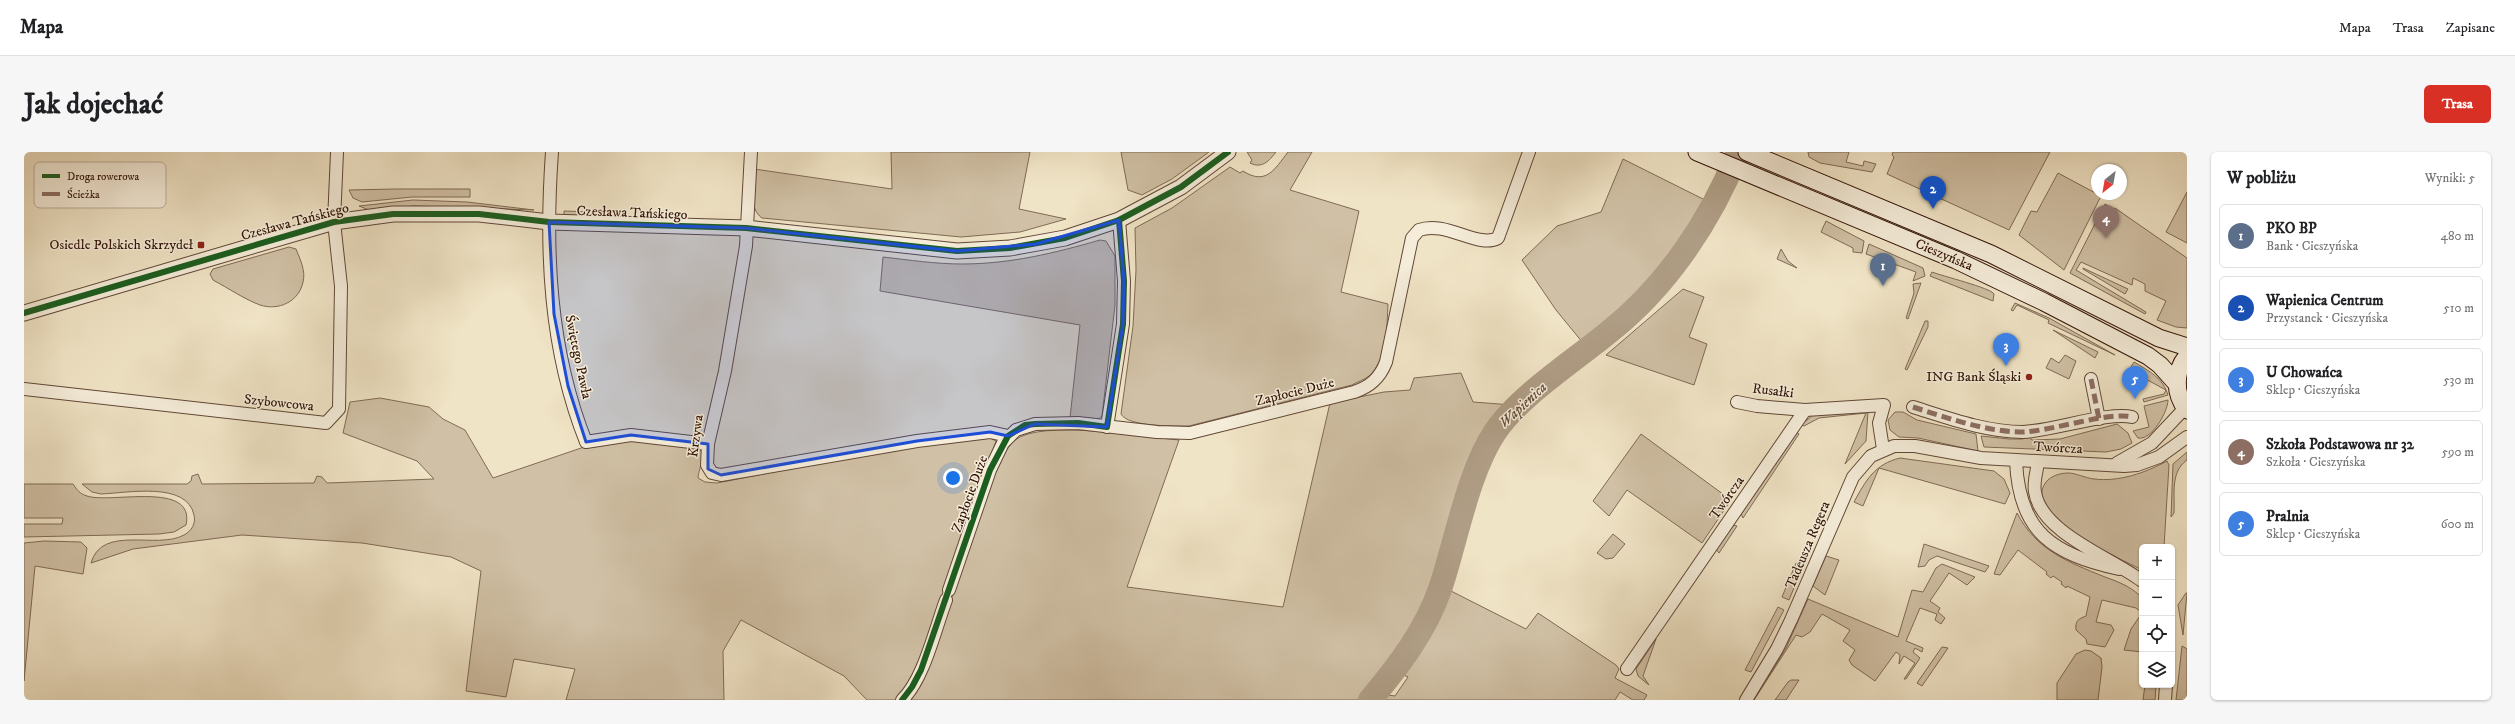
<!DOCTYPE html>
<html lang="pl">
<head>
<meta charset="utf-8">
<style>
  body { margin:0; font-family:"IM FELL DW Pica",serif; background:#f6f6f6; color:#202124 }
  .controls { position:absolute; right:12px; bottom:12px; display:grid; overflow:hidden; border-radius:6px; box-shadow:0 1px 3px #0004 }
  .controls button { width:36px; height:36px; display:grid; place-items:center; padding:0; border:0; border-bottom:1px solid #e0e0e0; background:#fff; color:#202124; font:20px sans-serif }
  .compass { position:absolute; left:2067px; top:12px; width:36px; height:36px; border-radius:50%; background:#fff; box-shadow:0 1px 3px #0004; rotate:211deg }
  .you { position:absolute; left:929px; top:326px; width:14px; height:14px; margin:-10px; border:3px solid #fff; border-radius:50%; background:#1a73e8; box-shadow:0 0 0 6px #1a73e833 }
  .badge { display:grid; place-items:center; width:26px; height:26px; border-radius:50%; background:#d93025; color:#fff; font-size:13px; font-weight:700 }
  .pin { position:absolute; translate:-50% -33px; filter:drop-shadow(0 1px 2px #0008) }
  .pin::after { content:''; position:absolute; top:21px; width:14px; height:12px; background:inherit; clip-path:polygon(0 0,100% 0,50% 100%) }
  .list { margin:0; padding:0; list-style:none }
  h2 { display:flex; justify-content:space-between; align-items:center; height:52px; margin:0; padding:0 16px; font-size:17px }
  h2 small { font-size:13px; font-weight:400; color:#757577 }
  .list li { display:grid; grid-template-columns:26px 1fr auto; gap:12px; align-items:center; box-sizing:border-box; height:64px; margin:0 8px 8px; padding:0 8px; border:1px solid #e0e0e0; border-radius:6px }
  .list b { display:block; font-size:15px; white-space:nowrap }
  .list p { margin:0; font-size:13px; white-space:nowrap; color:#757577 }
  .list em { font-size:13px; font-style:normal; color:#757577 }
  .icon { flex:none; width:22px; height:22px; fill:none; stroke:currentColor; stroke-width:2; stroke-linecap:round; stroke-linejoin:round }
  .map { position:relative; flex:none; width:2163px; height:548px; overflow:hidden; border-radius:6px }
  header { display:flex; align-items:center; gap:24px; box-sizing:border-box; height:56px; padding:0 20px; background:#fff; border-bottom:1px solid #e0e0e0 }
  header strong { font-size:19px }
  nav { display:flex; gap:22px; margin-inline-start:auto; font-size:14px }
  .intro { display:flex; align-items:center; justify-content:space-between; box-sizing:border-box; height:96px; padding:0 24px }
  h1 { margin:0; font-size:28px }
  .button { padding:10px 18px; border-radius:6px; background:#d93025; color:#fff; font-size:14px; font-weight:700 }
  main { display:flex; gap:24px; padding:0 24px }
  aside { flex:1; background:#fff; border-radius:6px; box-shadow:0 1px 3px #0004 }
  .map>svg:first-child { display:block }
  .green { fill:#d0c0a5; stroke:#806a56 }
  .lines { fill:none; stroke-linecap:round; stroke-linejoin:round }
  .river { stroke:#af9d85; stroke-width:24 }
  .minor-casing { stroke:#614736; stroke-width:14 }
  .tertiary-casing { stroke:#614736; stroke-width:17 }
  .secondary-casing { stroke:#311306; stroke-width:19 }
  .minor { stroke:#f5edda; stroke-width:12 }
  .tertiary { stroke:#f5edda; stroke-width:15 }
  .secondary { stroke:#f5edda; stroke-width:17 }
  .quiet { stroke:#8d6e63; stroke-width:5; stroke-dasharray:10 5; stroke-linecap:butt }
  .cycleway-casing { stroke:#f5edda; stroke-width:8 }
  .cycleway { stroke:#1b5e20; stroke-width:6 }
  .marked { fill:#1d4ed8; fill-opacity:0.2; stroke:#1d4ed8; stroke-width:3; stroke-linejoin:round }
  .poi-dot { fill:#8f2418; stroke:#f5edda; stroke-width:1.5 }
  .labels { text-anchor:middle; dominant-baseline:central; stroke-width:3; stroke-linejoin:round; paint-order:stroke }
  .street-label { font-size:14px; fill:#311306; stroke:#f5edda }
  .poi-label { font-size:14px; fill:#311306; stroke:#f5edda; text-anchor:end }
  .water-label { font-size:15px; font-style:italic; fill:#634a39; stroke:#f5edda }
  .key { fill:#f5edda; stroke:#baac9a; stroke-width:1 }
  .key-label { font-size:11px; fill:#311306 }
</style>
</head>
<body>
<header>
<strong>Mapa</strong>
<nav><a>Mapa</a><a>Trasa</a><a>Zapisane</a></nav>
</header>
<div class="intro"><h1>Jak dojechać</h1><a class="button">Trasa</a></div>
<main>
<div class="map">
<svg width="2163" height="548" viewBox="0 0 2163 548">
  <rect width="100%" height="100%" fill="#f0e4c6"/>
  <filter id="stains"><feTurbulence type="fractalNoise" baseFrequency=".005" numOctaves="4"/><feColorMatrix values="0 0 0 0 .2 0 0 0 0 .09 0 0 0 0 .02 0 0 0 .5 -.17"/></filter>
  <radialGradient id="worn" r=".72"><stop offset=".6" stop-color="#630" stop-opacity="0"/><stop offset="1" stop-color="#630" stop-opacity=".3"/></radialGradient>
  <g class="green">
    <path d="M867 0H1006L995 57 1042 67 996 80 937 85 738 66C724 57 730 31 730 17L868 37Z"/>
    <polygon points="1097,0 1185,0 1148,27 1118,43 1104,38"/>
    <path d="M1223 0H1252C1245 9 1238 17 1226 11L1228 8Z"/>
    <path d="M1264 0H1288L1266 38 1335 59 1317 140 1364 152C1363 174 1363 208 1345 224 1340 228 1333 230 1328 233L1165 274C1150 274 1104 275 1097 262L1109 174 1112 118 1111 76 1148 56 1206 15 1216 21 1219 19C1242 34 1251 17 1264 0Z"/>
    <polygon points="1784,0 1825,0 1822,10 1839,14 1840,9 1852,12 1848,20 1796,11 1785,5"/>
    <polygon points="1869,0 2026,0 1985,78 1863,22 1870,5 1868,3"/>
    <polygon points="1599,7 1681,48 1633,126 1585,170 1559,191 1532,158 1498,108 1533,74 1577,60"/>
    <polygon points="2034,21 2077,44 2040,118 1995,83 2007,59 2013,60"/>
    <polygon points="371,37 446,37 446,45 388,45 338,50 329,46 325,38"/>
    <polygon points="2163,40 2163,91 2142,80"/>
    <polygon points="389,48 443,50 510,58 390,54 345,58 335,54"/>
    <polygon points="2081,52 2090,57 2091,56 2163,106 2163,176 2152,175 2133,168 2142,149 2121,139 2121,132 2109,126 2108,133 2057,110 2052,118 2122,160 2121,162 2046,121"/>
    <polygon points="540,59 602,61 602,65 540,63"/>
    <polygon points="1802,69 1840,89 1838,101 1829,100 1829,96 1797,80"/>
    <path d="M1076 88 1082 89 1091 104V153L1078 264 1073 268 1046 266 1056 173 856 139 859 105C885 108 912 112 938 112 986 112 1031 101 1076 88Z"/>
    <polygon points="1845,92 1899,116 1901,124 1889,129 1892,120 1842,102"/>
    <path d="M265 95 272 97C276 107 282 119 279 130 275 150 254 159 236 153 220 147 204 136 189 128L186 122 189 117Z"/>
    <polygon points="1757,97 1764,109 1773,116 1753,107"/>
    <polygon points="2059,116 2104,137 2101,142 2059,117"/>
    <path d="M1908 120C1918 124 1967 136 1970 142L1969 149 1906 124Z"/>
    <polygon points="1897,131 1884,167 1882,166 1890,141 1889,132"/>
    <polygon points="1659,137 1680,145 1665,185 1683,192 1670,233 1582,203"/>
    <polygon points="1991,151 2025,166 2091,203 2024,171 2025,168 1993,153 1989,159 1987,158"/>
    <polygon points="1901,169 1904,169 1904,175 1883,218 1881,217"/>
    <polygon points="2029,178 2074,200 2071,206"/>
    <polygon points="2041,203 2052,209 2045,227 2022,216 2027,206 2035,211"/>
    <path d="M2110 210C2125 219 2139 226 2144 243L2120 250 2119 247 2140 242 2142 238 2105 218Z"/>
    <path d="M1437 221 1449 250 1488 253C1480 262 1471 271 1464 281 1431 335 1425 400 1401 458 1387 492 1361 522 1335 548H884L901 522 971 322C976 311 981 297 991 288 1018 267 1120 285 1155 288L1103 435 1259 455 1306 251 1360 240 1386 238 1390 226Z"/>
    <path d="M356 246 405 255 419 267 441 278 469 326 563 294 593 288 673 294C683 302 675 315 674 326L681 330 693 331 898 291 962 284 972 289 892 517 877 543 872 548H843L820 524 717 468 699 499 700 548H542L551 517 490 507 482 545 442 539 457 419 427 405 338 391 218 383 109 397 67 411C78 372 133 398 160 383 168 379 172 371 170 363 163 329 103 341 77 342L68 340 58 332H163L167 329 168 324 174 322 178 332 290 331 293 324 298 325 303 331 410 327 393 309 319 281 326 250Z"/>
    <path d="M2144 248C2144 260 2127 289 2114 286L2109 279 2125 275 2120 254Z"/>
    <polygon points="1844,259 1842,289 1821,312 1842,261 1795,266 1780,274 1777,273 1789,263"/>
    <polygon points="1871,260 1879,260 1893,268 1952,282 1954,299 1894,286 1875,285 1866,278 1864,268"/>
    <polygon points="2093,272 2104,281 2108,291 2097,297 2082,300 1960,295 1957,284 1985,287 1998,287 2005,285 2008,288 2036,287"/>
    <polygon points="1772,280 1775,282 1719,366 1717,362"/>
    <polygon points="1617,282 1707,348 1678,391 1603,338 1585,364 1569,349"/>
    <path d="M2163 300V308C2146 320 2151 342 2150 361L2147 365 2149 312Z"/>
    <path d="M1876 306 1970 319 1980 327 1986 341 1981 352 1855 316 1839 354 1830 350C1842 328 1851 312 1876 306Z"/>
    <path d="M2143 309 2145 313 2140 395H2118V418C2096 406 1996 365 2022 330 2027 324 2036 321 2044 321 2052 321 2061 326 2070 327 2095 330 2121 321 2143 309Z"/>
    <path d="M0 332H49C53 338 56 342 63 344 86 352 172 328 162 373L150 380 135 382 0 385V372H38L39 366H0Z"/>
    <path d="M1993 361C2012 398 2044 410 2081 425 2095 430 2108 435 2118 446V500L2100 498 2107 477 2118 461 2112 456 2078 448 2072 470 2087 473 2090 478 2081 495 2063 492 2062 487 2052 478C2051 469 2054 467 2062 464L2066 445 2043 434 2042 436 2037 432 2038 430 2029 424 2027 426 2022 422 2023 420 1994 398 1976 423 1970 422Z"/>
    <polygon points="1708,373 1713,374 1695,401 1692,397"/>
    <polygon points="1589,382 1601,392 1589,406 1582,407 1573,401"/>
    <polygon points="20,389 57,390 63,396 59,422 11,414 0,529 0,391"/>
    <polygon points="1900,392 1965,414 1961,420 1913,404 1905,408 1901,414 1894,415"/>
    <polygon points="1802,404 1815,408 1801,443 1789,434"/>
    <polygon points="1772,411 1779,414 1765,448 1758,445"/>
    <polygon points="1918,412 1951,425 1943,433 1925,421 1906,449 1916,456 1914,460 1921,466 1917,472 1911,468 1913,462 1896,456 1882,489 1899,496 1898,500 1891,496 1889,500 1896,506 1882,527 1880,527 1891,511 1880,504 1875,512 1876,503 1872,500 1851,529 1828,513 1825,508 1831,498 1819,489 1826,478 1798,462 1786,480 1778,485 1772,483 1730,548 1762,496 1784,447 1874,485 1888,438 1899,440 1912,416"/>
    <polygon points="1423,437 1502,477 1514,461 1592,513 1595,517 1591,526 1623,543 1620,548 1609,548 1596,540 1591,548 1360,548 1364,543 1371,544 1384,525 1377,522 1413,471"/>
    <polygon points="2162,441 2163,441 2159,483 2154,453"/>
    <polygon points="1754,455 1760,458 1727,520 1721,518"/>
    <polygon points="1632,487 1619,524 1625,533 1614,524 1612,517"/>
    <polygon points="2158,494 2163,497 2163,548 2152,548"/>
    <polygon points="1918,495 1924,496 1898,534 1893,531"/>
    <polygon points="2061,498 2067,499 2077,506 2078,515 2074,548 2033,548 2033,531 2052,502"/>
    <polygon points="1767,528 1775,528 1762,548 1751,548 1764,530"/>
    <polygon points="2121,533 2132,533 2131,548 2119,548"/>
  </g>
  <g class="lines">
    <path class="river" d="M1346 548C1374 515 1402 478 1416 437 1432 390 1444 320 1471 280 1495 244 1551 208 1585 180 1643 134 1687 68 1714 0"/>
    <g class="minor-casing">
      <g id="minor">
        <path d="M528 0C521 98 525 197 562 290L607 283 684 292"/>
        <polyline points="727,0 722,94 701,219 684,292 683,313 688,321 697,323 893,289 966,280 984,284"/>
        <polyline points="2067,227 2075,267"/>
        <polyline points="0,237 302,271 315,257 317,134 310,70 313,0"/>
        <polyline points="1713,250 1733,254 1781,258 1860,253 1855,271 1859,297"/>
        <path d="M1889 255C1924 266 1962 280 1999 280 2028 279 2086 259 2108 265"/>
        <polyline points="1083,275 1099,172 1100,129 1095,68"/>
        <path d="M1992 309C1995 381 2029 402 2095 417"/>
        <path d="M2014 310C2013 319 2009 331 2011 340 2017 381 2088 406 2118 429"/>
        <polyline points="2093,311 2128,291 2161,256"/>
        <path d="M925 438 966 318 979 291 992 278 1011 272 1054 271 1133 280 1166 281 1330 240C1346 235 1356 226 1362 210L1388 86 1395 78C1422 68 1454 97 1474 86L1505 0"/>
        <polyline points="1603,517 1781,258"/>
        <path d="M878 548C900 527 911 477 922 448"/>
        <polyline points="1722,548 1753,497 1767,468 1829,325 1847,304 1870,294 1891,294 1957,306 2100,314 2113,313 2135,305 2163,285"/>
        <polyline points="2141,548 2142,533"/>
      </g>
    </g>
    <g class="tertiary-casing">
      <polyline id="tertiary" points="0,161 310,70 369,62 455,62 525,70 722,76 933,99 986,96 1041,86 1095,68 1157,35 1204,0"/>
    </g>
    <g class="secondary-casing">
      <g id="secondary">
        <polyline points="1673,0 1932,108 2020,150 2124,204 2136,213 2153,232"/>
        <polyline points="1723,0 1967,102 2135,186 2163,195"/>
        <path d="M2163 204C2150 220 2150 242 2163 258"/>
      </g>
    </g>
    <use href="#minor" class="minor"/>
    <use href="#tertiary" class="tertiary"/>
    <use href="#secondary" class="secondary"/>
    <g class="quiet">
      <polyline points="2067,227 2075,267"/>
      <path d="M1889 255C1924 266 1962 280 1999 280 2028 279 2086 259 2108 265"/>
    </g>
    <g class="cycleway-casing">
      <g id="cycleway">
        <polyline points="0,161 310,70 369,62 455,62 525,70 722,76 933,99 986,96 1041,86 1095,68 1157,35 1204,0"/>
        <polyline points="878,548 888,535 897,518 966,318 984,284 1001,273 1011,272 1054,271 1083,275 1099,172 1100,129 1095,68"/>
      </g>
    </g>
    <use href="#cycleway" class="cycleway"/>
  </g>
  <path class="marked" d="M1095 68 1100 129 1099 172 1083 275 1011 272 984 284 966 280 893 289 697 323 684 317V292L607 283 562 290 544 234 530 162 525 70 722 76 933 99 1012 92Z"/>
  <g class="poi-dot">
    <rect x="173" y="89" width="8" height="8" rx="2"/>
    <circle cx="2005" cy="225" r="4"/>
  </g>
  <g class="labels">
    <g class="street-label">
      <text transform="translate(608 61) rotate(2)">Czesława Tańskiego</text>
      <text transform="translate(271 70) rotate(-15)">Czesława Tańskiego</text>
      <text transform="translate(1920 103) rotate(23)">Cieszyńska</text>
      <text transform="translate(554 205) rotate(78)">Świętego Pawła</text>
      <text transform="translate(1749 239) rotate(7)">Rusałki</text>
      <text transform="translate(1271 240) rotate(-14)">Zapłocie Duże</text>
      <text transform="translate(255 251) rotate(6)">Szybowcowa</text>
      <text transform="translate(672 284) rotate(-82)">Krzywa</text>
      <text transform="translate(2034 296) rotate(3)">Twórcza</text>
      <text transform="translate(946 342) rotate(-70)">Zapłocie Duże</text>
      <text transform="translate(1703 346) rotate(-55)">Twórcza</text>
      <text transform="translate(1784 393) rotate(-67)">Tadeusza Regera</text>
    </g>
    <g class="poi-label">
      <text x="169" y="93">Osiedle Polskich Skrzydeł</text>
      <text x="1997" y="225">ING Bank Śląski</text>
    </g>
    <g class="water-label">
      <text transform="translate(1499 253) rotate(-43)">Wapienica</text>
    </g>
  </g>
  <rect x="10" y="10" width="132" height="46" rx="6" class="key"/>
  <rect x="18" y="22" width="18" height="4" fill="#1b5e20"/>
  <rect x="18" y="40" width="18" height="4" fill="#8d6e63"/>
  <g class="key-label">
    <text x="43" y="28">Droga rowerowa</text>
    <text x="43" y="46">Ścieżka</text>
  </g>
  <rect width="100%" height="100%" filter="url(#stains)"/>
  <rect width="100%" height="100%" fill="url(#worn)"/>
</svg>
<div class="controls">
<button>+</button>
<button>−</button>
<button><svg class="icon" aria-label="locate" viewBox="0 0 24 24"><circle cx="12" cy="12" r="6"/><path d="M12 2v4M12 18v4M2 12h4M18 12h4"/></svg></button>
<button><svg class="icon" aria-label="layers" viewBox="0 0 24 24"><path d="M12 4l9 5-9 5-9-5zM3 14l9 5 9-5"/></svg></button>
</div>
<svg class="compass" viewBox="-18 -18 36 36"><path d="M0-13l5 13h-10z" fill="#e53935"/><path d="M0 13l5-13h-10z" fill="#757577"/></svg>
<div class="you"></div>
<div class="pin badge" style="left:1859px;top:134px;background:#5c6f8a">1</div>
<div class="pin badge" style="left:1909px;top:57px;background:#1a4fb4">2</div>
<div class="pin badge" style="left:1982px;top:214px;background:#3f7fe0">3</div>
<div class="pin badge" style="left:2082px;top:86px;background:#8d6e63">4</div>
<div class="pin badge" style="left:2111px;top:247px;background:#3f7fe0">5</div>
</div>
<aside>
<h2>W pobliżu<small>Wyniki: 5</small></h2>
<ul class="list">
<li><span class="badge" style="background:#5c6f8a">1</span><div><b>PKO BP</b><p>Bank · Cieszyńska</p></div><em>480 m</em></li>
<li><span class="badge" style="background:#1a4fb4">2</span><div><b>Wapienica Centrum</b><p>Przystanek · Cieszyńska</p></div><em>510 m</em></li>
<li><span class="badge" style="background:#3f7fe0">3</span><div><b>U Chowańca</b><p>Sklep · Cieszyńska</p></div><em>530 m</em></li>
<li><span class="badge" style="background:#8d6e63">4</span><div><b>Szkoła Podstawowa nr 32</b><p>Szkoła · Cieszyńska</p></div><em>590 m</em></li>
<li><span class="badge" style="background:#3f7fe0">5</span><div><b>Pralnia</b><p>Sklep · Cieszyńska</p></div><em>600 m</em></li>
</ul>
</aside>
</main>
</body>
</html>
